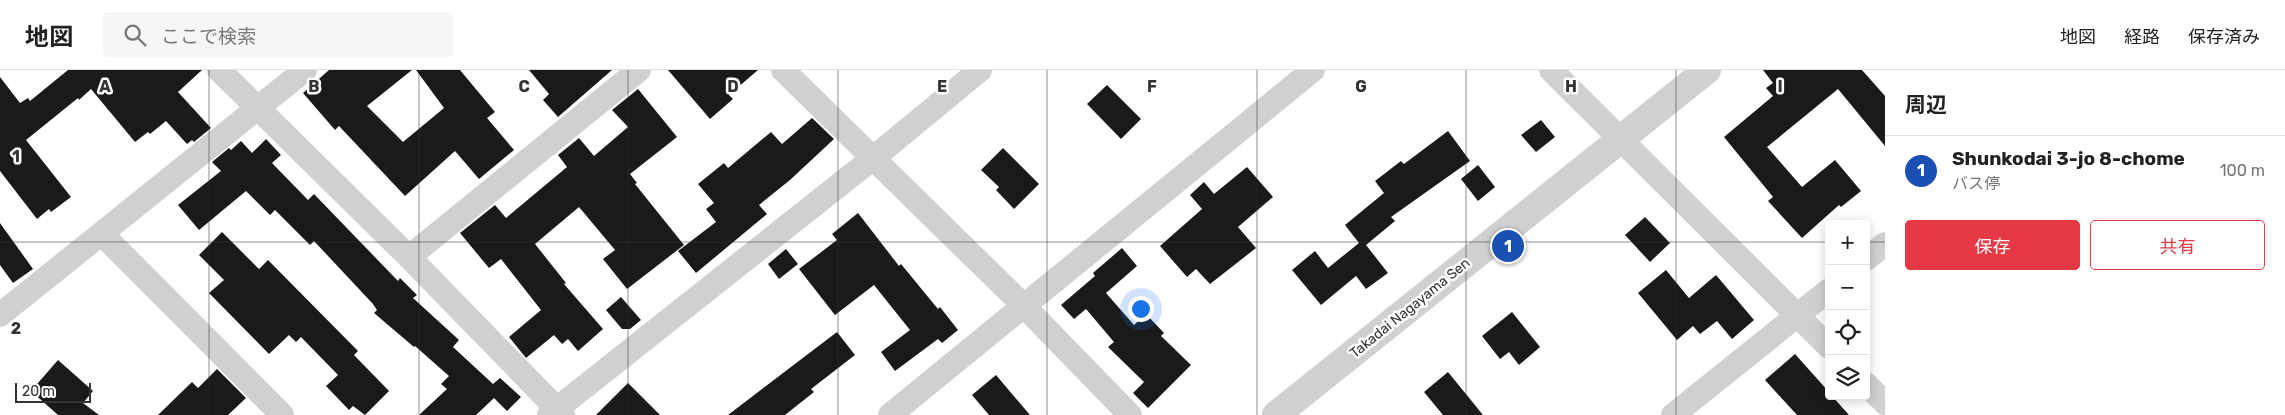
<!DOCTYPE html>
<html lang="ja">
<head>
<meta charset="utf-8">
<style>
  body { margin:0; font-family:Rubik,"Noto Sans JP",sans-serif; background:#f6f6f6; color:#222 }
  .controls { position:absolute; right:15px; bottom:15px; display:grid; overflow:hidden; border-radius:5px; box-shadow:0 2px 12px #0003 }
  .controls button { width:45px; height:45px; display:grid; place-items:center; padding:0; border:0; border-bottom:1px solid #e0e0e0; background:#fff; color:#222; font:25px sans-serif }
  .scale { position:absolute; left:15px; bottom:12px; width:76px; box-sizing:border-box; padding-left:5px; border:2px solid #333; border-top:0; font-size:14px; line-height:18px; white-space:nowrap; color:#333; -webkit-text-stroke:4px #fff; paint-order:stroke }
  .you { position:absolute; left:1140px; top:238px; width:18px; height:18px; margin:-12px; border:4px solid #fff; border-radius:50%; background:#1a73e8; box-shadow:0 0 0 8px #1a73e833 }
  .badge { display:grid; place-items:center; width:32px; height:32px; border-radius:50%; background:#e63946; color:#fff; font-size:16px; font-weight:700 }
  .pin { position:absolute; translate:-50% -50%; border:2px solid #fff; box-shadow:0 1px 5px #0006 }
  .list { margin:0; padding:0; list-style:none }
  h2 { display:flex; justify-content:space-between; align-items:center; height:65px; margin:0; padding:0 20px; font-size:21px }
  h2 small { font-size:16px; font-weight:400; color:#767676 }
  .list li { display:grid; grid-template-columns:32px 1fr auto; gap:15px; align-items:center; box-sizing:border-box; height:70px; padding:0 20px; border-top:1px solid #e0e0e0 }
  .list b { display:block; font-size:19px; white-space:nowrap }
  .list p { margin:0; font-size:16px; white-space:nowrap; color:#767676 }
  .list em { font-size:16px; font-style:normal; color:#767676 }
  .actions { display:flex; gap:10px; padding:15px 20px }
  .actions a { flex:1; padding:11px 0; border:1px solid #e63946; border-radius:5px; text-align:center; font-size:18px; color:#e63946 }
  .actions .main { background:#e63946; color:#fff }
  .icon { flex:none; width:28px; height:28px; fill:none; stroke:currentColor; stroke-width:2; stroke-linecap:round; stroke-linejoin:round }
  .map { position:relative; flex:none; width:1885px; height:345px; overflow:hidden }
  header { display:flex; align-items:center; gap:30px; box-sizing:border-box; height:70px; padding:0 25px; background:#fff; border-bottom:1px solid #e0e0e0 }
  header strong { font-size:24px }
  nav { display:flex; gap:28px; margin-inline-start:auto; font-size:18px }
  .search { width:350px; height:45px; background:#f6f6f6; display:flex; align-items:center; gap:12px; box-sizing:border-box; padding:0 18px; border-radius:5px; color:#767676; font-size:19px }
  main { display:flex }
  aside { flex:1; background:#fff }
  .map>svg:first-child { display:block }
  .building { fill:#1a1a1a }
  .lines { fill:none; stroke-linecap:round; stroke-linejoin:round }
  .minor { stroke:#d0d0d0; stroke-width:24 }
  .tertiary { stroke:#d0d0d0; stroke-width:28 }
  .grid { fill:none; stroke:#333; stroke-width:1; stroke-opacity:0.55 }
  .labels { text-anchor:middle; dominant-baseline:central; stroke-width:5; stroke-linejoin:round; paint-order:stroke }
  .street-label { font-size:14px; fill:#333; stroke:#fff }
  .grid-label { font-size:16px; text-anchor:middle; font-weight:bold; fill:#333; stroke:#fff; stroke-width:5; stroke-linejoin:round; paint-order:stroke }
</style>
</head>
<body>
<header>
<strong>地図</strong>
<div class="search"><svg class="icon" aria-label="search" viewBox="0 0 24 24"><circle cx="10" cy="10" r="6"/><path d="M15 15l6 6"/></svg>ここで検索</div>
<nav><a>地図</a><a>経路</a><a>保存済み</a></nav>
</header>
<main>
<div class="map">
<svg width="1885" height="345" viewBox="0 0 1885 345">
  <rect width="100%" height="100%" fill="#fff"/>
  <g class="building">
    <polygon points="68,0 202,0 178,22 211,58 194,72 192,70 187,74 166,51 150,64 148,62 135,72 91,19 79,30 78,28 26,70 71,127 51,142 49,139 37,149 0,101 0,7 20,33 28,28 30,31"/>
    <polygon points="329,0 412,0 367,36 403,72 444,38 416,0 460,0 495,42 487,48 514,80 479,109 455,81 405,126 339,56 335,60 303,23"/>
    <polygon points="529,0 612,0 558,47 543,30 549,24"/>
    <polygon points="668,0 758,0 729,25 733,29 710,49"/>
    <polygon points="1763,0 1862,0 1885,26 1885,76 1838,19 1767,77 1802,117 1835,90 1861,121 1841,137 1839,135 1802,168 1768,131 1773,127 1724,67 1773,26 1766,18 1773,13"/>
    <polygon points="1107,15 1141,49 1121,69 1087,34"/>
    <polygon points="638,19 677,67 630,104 637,113 635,114 684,175 627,219 603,189 615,180 579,137 535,174 566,213 564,214 603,259 578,281 568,269 562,274 554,265 526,288 509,267 541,240 501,189 489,198 460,163 495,135 506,148 567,97 558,85 579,68 594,86 628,57 612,40"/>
    <polygon points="812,48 834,69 790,110 759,135 767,144 696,203 678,181 716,152 706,139 714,133 698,114 724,93 728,98 771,62 782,74"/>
    <polygon points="1541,50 1555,67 1536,82 1521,65"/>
    <polygon points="1448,61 1470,91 1391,147 1395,151 1366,175 1388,203 1366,219 1356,206 1321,235 1292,200 1315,181 1328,198 1359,173 1345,155 1384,123 1375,111 1401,91 1404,94"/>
    <polygon points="266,69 281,85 272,93 308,130 314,124 398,211 400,208 417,225 413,228 459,270 453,277 493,314 500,308 521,327 507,341 494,328 476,345 419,345 447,319 441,314 449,306 415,276 414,277 374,243 377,240 373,234 314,171 310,175 275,140 270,145 246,121 199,160 178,135 221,101 212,92 229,78 231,80 241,71 252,83"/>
    <polygon points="1003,78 1039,114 1014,139 996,120 999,117 981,100"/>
    <polygon points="1478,95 1495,117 1478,131 1461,109"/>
    <polygon points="1247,97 1273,127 1238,157 1256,178 1210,214 1196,199 1187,207 1160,176 1202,139 1190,125 1204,112 1214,124"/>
    <polygon points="858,143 899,196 901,194 938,239 940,237 958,260 942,273 938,269 895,301 881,282 910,260 874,215 835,245 799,199 837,170 832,164"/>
    <polygon points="1645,147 1670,173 1650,192 1625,165"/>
    <polygon points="0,153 33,199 13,213 0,195"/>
    <polygon points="222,162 259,199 268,190 358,281 354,285 389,321 365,345 353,336 349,340 326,316 338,305 301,267 296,272 289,265 269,284 209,223 224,210 199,185"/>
    <polygon points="1122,178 1137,196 1106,223 1134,255 1146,244 1164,263 1161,266 1191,295 1148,338 1133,323 1144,312 1108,277 1114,272 1086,239 1074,249 1061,235 1095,206 1093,203"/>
    <polygon points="786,179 798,194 779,209 768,194"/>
    <polygon points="1666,200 1689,228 1716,205 1754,250 1732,269 1717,251 1700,264 1693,256 1677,270 1638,223"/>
    <polygon points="621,227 641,250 630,259 622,259 606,240"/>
    <polygon points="1512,242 1540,277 1519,295 1509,282 1500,289 1482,266"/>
    <polygon points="837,262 855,285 811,319 814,322 785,345 728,345"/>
    <polygon points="1795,284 1829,322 1829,326 1832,326 1849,345 1797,345 1765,310"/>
    <polygon points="58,290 93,321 83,333 99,345 58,345 31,321"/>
    <polygon points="217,299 246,328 228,345 158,345 192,312 198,318"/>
    <polygon points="1448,302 1483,345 1443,345 1424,322"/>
    <polygon points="996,305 1030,345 989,345 972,325"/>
    <polygon points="628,313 660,345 596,345"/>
  </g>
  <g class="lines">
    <g class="minor">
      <polyline points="219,0 409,187 563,345"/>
      <polyline points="783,0 1024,236 1130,345"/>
      <polyline points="1551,0 1829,277"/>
      <polyline points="102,164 282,345"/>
      <polyline points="409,187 639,0"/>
      <polyline points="1866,189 1885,174"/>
      <polyline points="0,245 305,0"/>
      <polyline points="1866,314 1885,333"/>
      <polyline points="549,345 872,89 980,0"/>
      <polyline points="890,345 1313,0"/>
      <polyline points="1673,345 1829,220"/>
    </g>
    <polyline class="tertiary" points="1276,345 1707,0"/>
  </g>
  <path class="grid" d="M209 0V345M419 0V345M628 0V345M838 0V345M1047 0V345M1257 0V345M1466 0V345M1676 0V345M0 172H1829M1866 172H1885"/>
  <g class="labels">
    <g class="street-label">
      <text transform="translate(1410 238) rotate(-39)">Takadai Nagayama Sen</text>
    </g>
  </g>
  <g class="grid-label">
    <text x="105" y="22">A</text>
    <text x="314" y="22">B</text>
    <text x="524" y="22">C</text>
    <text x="733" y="22">D</text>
    <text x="942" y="22">E</text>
    <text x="1152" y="22">F</text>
    <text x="1361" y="22">G</text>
    <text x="1571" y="22">H</text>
    <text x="1780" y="22">I</text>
    <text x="16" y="92">1</text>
    <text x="16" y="264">2</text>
  </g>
</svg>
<div class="controls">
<button>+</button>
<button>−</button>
<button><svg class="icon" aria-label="locate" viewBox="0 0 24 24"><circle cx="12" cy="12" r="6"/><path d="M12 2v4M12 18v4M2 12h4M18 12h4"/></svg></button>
<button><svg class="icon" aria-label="layers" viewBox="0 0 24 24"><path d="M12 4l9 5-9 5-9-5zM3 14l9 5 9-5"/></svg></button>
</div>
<div class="scale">20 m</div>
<div class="you"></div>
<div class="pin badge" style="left:1508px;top:176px;background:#1a4fb4">1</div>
</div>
<aside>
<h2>周辺<small></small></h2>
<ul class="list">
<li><span class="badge" style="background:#1a4fb4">1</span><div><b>Shunkodai 3-jo 8-chome</b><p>バス停</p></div><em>100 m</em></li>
</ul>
<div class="actions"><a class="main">保存</a><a>共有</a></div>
</aside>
</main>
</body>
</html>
